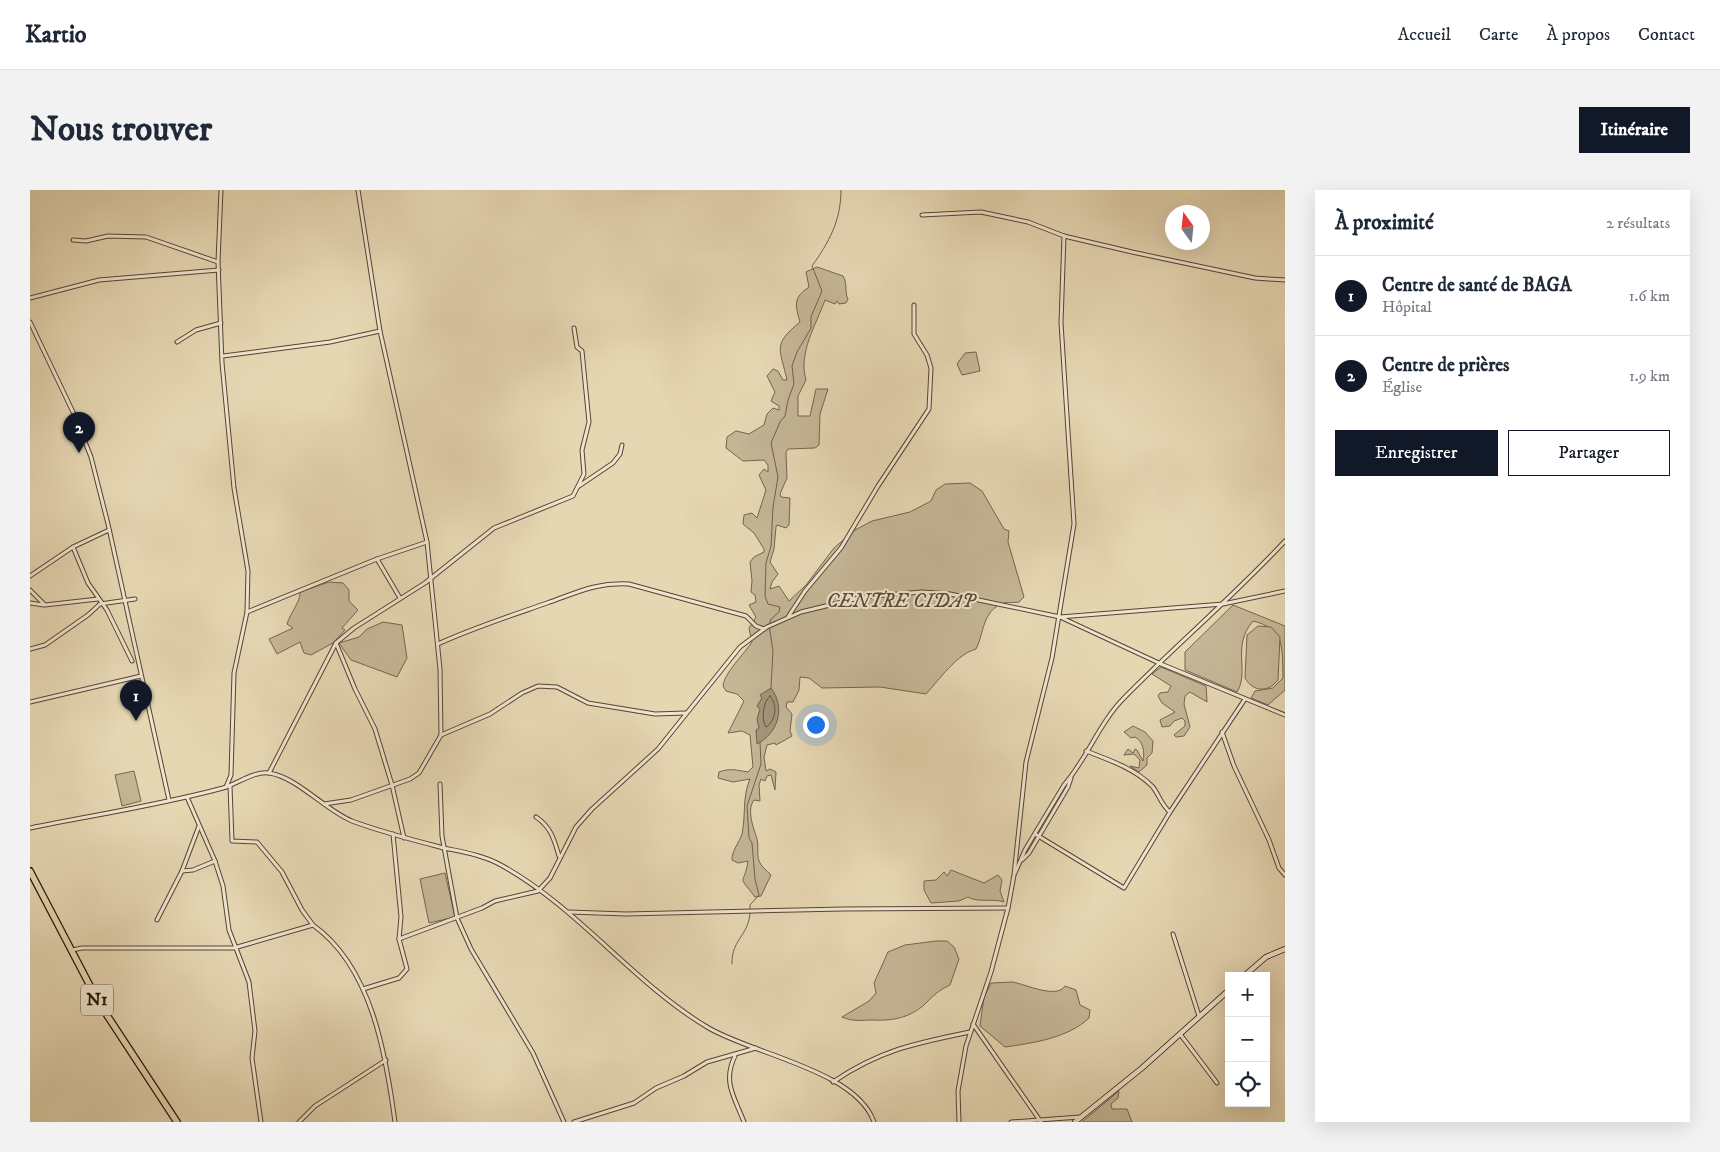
<!DOCTYPE html>
<html lang="fr">
<head>
<meta charset="utf-8">
<style>
  body { margin:0; font-family:"IM FELL DW Pica",serif; background:#f2f2f3; color:#1f2937 }
  .controls { position:absolute; right:15px; bottom:15px; display:grid; overflow:hidden; border-radius:0px; box-shadow:0 5px 20px #0002 }
  .controls button { width:45px; height:45px; display:grid; place-items:center; padding:0; border:0; border-bottom:1px solid #e0e1e3; background:#fff; color:#1f2937; font:25px sans-serif }
  .compass { position:absolute; left:1135px; top:15px; width:45px; height:45px; border-radius:50%; background:#fff; box-shadow:0 5px 20px #0002; rotate:345deg }
  .you { position:absolute; left:785px; top:534px; width:18px; height:18px; margin:-12px; border:4px solid #fff; border-radius:50%; background:#1a73e8; box-shadow:0 0 0 8px #1a73e833 }
  .badge { display:grid; place-items:center; width:32px; height:32px; border-radius:50%; background:#111827; color:#fff; font-size:16px; font-weight:700 }
  .pin { position:absolute; translate:-50% -41px; filter:drop-shadow(0 1px 2px #0008) }
  .pin::after { content:''; position:absolute; top:26px; width:18px; height:15px; background:inherit; clip-path:polygon(0 0,100% 0,50% 100%) }
  .list { margin:0; padding:0; list-style:none }
  h2 { display:flex; justify-content:space-between; align-items:center; height:65px; margin:0; padding:0 20px; font-size:21px }
  h2 small { font-size:16px; font-weight:400; color:#747a83 }
  .list li { display:grid; grid-template-columns:32px 1fr auto; gap:15px; align-items:center; box-sizing:border-box; height:80px; padding:0 20px; border-top:1px solid #e0e1e3 }
  .list b { display:block; font-size:19px; white-space:nowrap }
  .list p { margin:0; font-size:16px; white-space:nowrap; color:#747a83 }
  .list em { font-size:16px; font-style:normal; color:#747a83 }
  .actions { display:flex; gap:10px; padding:15px 20px }
  .actions a { flex:1; padding:11px 0; border:1px solid #111827; border-radius:0px; text-align:center; font-size:18px; color:#111827 }
  .actions .main { background:#111827; color:#fff }
  .icon { flex:none; width:28px; height:28px; fill:none; stroke:currentColor; stroke-width:2; stroke-linecap:round; stroke-linejoin:round }
  .map { position:relative; flex:none; width:1255px; height:932px; overflow:hidden; border-radius:0px }
  header { display:flex; align-items:center; gap:30px; box-sizing:border-box; height:70px; padding:0 25px; background:#fff; border-bottom:1px solid #e0e1e3 }
  header strong { font-size:24px }
  nav { display:flex; gap:28px; margin-inline-start:auto; font-size:18px }
  .intro { display:flex; align-items:center; justify-content:space-between; box-sizing:border-box; height:120px; padding:0 30px }
  h1 { margin:0; font-size:35px }
  .button { padding:12px 22px; border-radius:0px; background:#111827; color:#fff; font-size:18px; font-weight:700 }
  main { display:flex; gap:30px; padding:0 30px }
  aside { flex:1; background:#fff; border-radius:0px; box-shadow:0 5px 20px #0002 }
  .map>svg:first-child { display:block }
  .green { fill:#c5b696; stroke:#74644f }
  .water { fill:#a49479; stroke:#70604c }
  .lines { fill:none; stroke-linecap:round; stroke-linejoin:round }
  .shore { stroke:#645440; stroke-width:1 }
  .stream { stroke:#70604c; stroke-width:1 }
  .minor-casing { stroke:#544433; stroke-width:5 }
  .secondary-casing { stroke:#231308; stroke-width:6 }
  .trunk-casing { stroke:#231308; stroke-width:8 }
  .minor { stroke:#efe5ce; stroke-width:3 }
  .secondary { stroke:#efe5ce; stroke-width:4.5 }
  .trunk { stroke:#e6d7b3; stroke-width:5.5 }
  .labels { text-anchor:middle; dominant-baseline:central; stroke-width:4; stroke-linejoin:round; paint-order:stroke }
  .shield { fill:#efe5ce; stroke:#605243; stroke-width:1 }
  .shield-label { font-size:18px; font-weight:bold; fill:#231308 }
  .park-label { font-size:19px; font-style:italic; fill:#5c4c3a; stroke:#efe5ce }
</style>
</head>
<body>
<header>
<strong>Kartio</strong>
<nav><a>Accueil</a><a>Carte</a><a>À propos</a><a>Contact</a></nav>
</header>
<div class="intro"><h1>Nous trouver</h1><a class="button">Itinéraire</a></div>
<main>
<div class="map">
<svg width="1255" height="932" viewBox="0 0 1255 932">
  <rect width="100%" height="100%" fill="#e6d7b3"/>
  <filter id="stains"><feTurbulence type="fractalNoise" baseFrequency=".004" numOctaves="4"/><feColorMatrix values="0 0 0 0 .2 0 0 0 0 .09 0 0 0 0 .02 0 0 0 .5 -.17"/></filter>
  <radialGradient id="worn" r=".72"><stop offset=".6" stop-color="#630" stop-opacity="0"/><stop offset="1" stop-color="#630" stop-opacity=".3"/></radialGradient>
  <g class="green">
    <path d="M787 77 813 86C818 94 814 101 818 109L816 113 809 114 807 111 805 114 795 110C786 135 768 163 776 190L768 206V226H780L786 199H798L790 224 789 255 785 258 758 259 756 262 757 288 750 304 751 307 760 308 759 335 756 338 747 335 746 337 744 359 740 372 748 384 742 392 740 399 749 396 759 411 776 395 804 358 825 340 842 331 880 322 901 311 906 300 915 294 940 293 952 301 974 339 979 341 978 352 994 407 989 412C984 413 977 412 974 413 952 420 954 444 946 459 927 464 909 490 896 504L850 497 792 498 779 488 770 487 769 500 763 512H757L756 517 762 524 760 541 762 546 746 555 745 553 737 555 734 567 736 581 740 579 746 582 745 600 741 585 737 586 735 591 731 589 729 595 730 611 724 610C716 620 724 639 727 649 729 657 726 666 730 673 732 677 737 681 741 685L731 706 725 707C706 682 714 698 718 671L708 673 702 670C702 660 709 653 712 644 716 625 712 608 720 589L703 592 688 588 689 582C700 578 706 580 718 582L723 577 720 545 712 541 698 543 714 511 707 504 696 501 693 496C694 483 715 463 722 452L719 438 726 427 719 415 726 412 725 405 721 402 722 391 720 372 724 367 734 362V359L724 343 713 334 714 325 722 323 727 328 736 300 729 285 734 279 738 282V275L734 270 713 271 696 258 697 247 706 241 719 244 734 235 737 224 743 218 749 220V216L741 211 745 202 737 186 743 179 748 181 753 190H757C750 158 742 155 770 132 765 114 763 108 779 97L776 82Z"/>
    <polygon points="946,162 950,181 932,185 927,174 935,163"/>
    <path d="M299 392 313 393 319 400V411L328 420 312 438 315 440 303 453 281 465 274 463 270 452 247 464 239 449 263 438 257 434C260 423 271 411 270 402Z"/>
    <path d="M1203 415 1255 436V500L1238 515 1221 508 1225 501 1243 498 1253 488C1252 456 1255 439 1223 431 1201 457 1220 481 1207 502L1155 480V462Z"/>
    <polygon points="353,432 372,435 377,468 367,487 321,470 309,453 329,447 337,439"/>
    <path d="M1228 436 1241 437 1250 447 1248 490C1238 503 1223 502 1215 488L1217 445Z"/>
    <polygon points="1131,477 1176,496 1177,512 1160,502 1155,506 1154,514 1160,537 1154,546 1146,547 1144,545 1155,536 1155,531 1152,528 1144,531 1140,536 1132,537 1130,530 1145,522 1132,513 1128,506 1130,503 1138,502 1141,496 1122,484"/>
    <path d="M1103 536 1115 542 1123 551 1122 563 1117 568V575L1109 582 1100 576 1109 578 1110 570 1104 564 1094 565 1098 559 1103 563 1105 559 1107 560 1113 571C1115 562 1113 551 1105 547L1101 548 1094 542Z"/>
    <polygon points="104,581 111,611 92,616 85,585"/>
    <path d="M921 680 954 693 968 685 972 690 970 701 974 712C963 708 947 713 938 707L929 711 901 713 894 700V691L906 690 914 682 917 686Z"/>
    <polygon points="415,683 425,727 399,733 390,689"/>
    <path d="M906 751H917L924 757 929 769 920 795C909 800 903 806 895 814 880 828 862 831 843 830 831 830 824 832 812 827L839 811 846 803 844 793 858 762 875 755Z"/>
    <path d="M983 792C997 795 1027 809 1035 796L1046 800 1050 815 1060 820 1059 828C1038 848 1003 853 975 857L950 836 954 807 961 793Z"/>
    <polygon points="1089,901 1088,908 1081,914 1082,919 1097,919 1102,932 1052,932"/>
  </g>
  <path class="water" d="M741 498C756 518 748 543 727 554L726 540 729 538 727 529 730 519 727 516 732 508 730 505Z"/>
  <g class="lines">
    <path class="shore" d="M740 506C748 514 746 531 736 537 731 530 733 511 740 506Z"/>
    <g class="stream">
      <path d="M741 498 743 461 739 435 741 429 749 422 750 417 738 414 735 406 736 373 741 356 743 317 748 287 741 253 750 232 755 226 758 210 764 194 762 176 767 162 781 138V127L792 101 782 76C799 52 811 31 811 0"/>
      <path d="M702 774C701 747 722 746 720 715L729 705 725 689 722 653 719 648 717 616 731 574 730 552"/>
    </g>
    <g class="minor-casing">
      <g id="minor">
        <polyline points="191,0 188,72 192,173 204,298 218,381 217,422 204,483 201,585 196,597"/>
        <polyline points="328,0 350,141 397,352 410,479 411,545"/>
        <polyline points="892,25 951,22 998,32 1034,46 1102,62 1225,88 1255,90"/>
        <polyline points="43,50 56,51 78,46 116,47 188,72"/>
        <polyline points="0,108 69,90 189,80"/>
        <polyline points="0,132 43,222 61,267 78,334 139,610"/>
        <polyline points="147,152 166,140 191,133"/>
        <polyline points="193,166 300,152 350,141"/>
        <polyline points="549,296 583,273 590,264 592,255"/>
        <polyline points="43,357 58,393 77,420 102,471"/>
        <polyline points="347,369 370,408"/>
        <polyline points="0,386 43,357 79,340"/>
        <polyline points="0,400 15,415 68,409"/>
        <polyline points="0,413 14,415"/>
        <polyline points="217,422 347,369 397,352"/>
        <polyline points="758,427 775,401 811,358 848,296 899,219 901,178 897,165 884,144 884,115"/>
        <polyline points="1030,427 1131,474 1255,525"/>
        <polyline points="306,453 325,499 345,539 362,595 374,648"/>
        <path d="M408 454C443 438 480 426 517 413 546 403 566 392 599 394L716 426 726 436 734 439"/>
        <polyline points="0,459 15,455 58,425 70,414 105,409"/>
        <polyline points="0,512 111,486"/>
        <polyline points="1192,542 1204,576 1239,650 1249,678 1255,685"/>
        <path d="M1056 561C1079 570 1104 578 1122 596 1129 604 1131 615 1140 622"/>
        <polyline points="239,583 306,453 324,438 395,393 464,338 543,306 554,284 552,260 559,232 552,161 547,157 544,138"/>
        <polyline points="410,594 412,646 427,728 441,759 503,863 534,932"/>
        <polyline points="200,596 202,651 227,652 252,682 272,720 283,735"/>
        <polyline points="157,607 185,671 193,696 199,740 219,792 225,841 222,868 231,932"/>
        <polyline points="294,614 321,610 380,589 389,583 411,545 460,524 492,503 508,496 527,497 558,513 625,524 656,523"/>
        <path d="M506 627C521 637 524 649 529 666"/>
        <path d="M0 638C64 625 130 615 193 598 207 594 224 581 239 583 267 587 295 620 322 631 351 642 383 650 414 658 433 662 452 665 469 674 547 716 602 792 677 837 721 864 826 880 844 932"/>
        <polyline points="1005,644 1094,698 1140,622 1215,509"/>
        <polyline points="992,670 999,663 1038,597 1041,588"/>
        <polyline points="152,681 163,680 185,671"/>
        <path d="M985 683 995 660 1034 595C1057 569 1069 533 1094 508 1147 454 1204 406 1255 351"/>
        <polyline points="539,722 596,724 813,719 978,718"/>
        <polyline points="127,730 152,681 169,636"/>
        <polyline points="1143,744 1169,826"/>
        <polyline points="369,749 452,718 465,711 508,701 520,688 546,637 562,619 628,559 710,457 737,437 771,422 833,407 892,402 920,404 1030,427 1193,414 1255,401"/>
        <path d="M42 760 52 758H204L283 735C342 777 356 865 365 932"/>
        <polyline points="333,799 369,788 377,779 369,749 371,727 363,644"/>
        <polyline points="943,834 1011,932"/>
        <polyline points="1150,844 1187,893"/>
        <path d="M705 866C692 892 705 908 714 932"/>
        <path d="M803 892C850 860 886 853 940 842"/>
        <polyline points="269,932 285,916 356,870"/>
        <polyline points="544,932 604,913 626,898 654,886 677,872 726,858"/>
        <polyline points="929,932 928,901 936,856 961,782 978,718 984,685 996,572 1022,468 1044,334 1031,133 1034,46"/>
        <polyline points="981,932 1050,927"/>
      </g>
    </g>
    <g class="secondary-casing">
      <g id="secondary">
        <polyline points="1214,786 1236,767 1255,759"/>
        <polyline points="1045,932 1112,878 1199,800"/>
      </g>
    </g>
    <g class="trunk-casing">
      <polyline id="trunk" points="0,681 69,813 147,932"/>
    </g>
    <use href="#minor" class="minor"/>
    <use href="#secondary" class="secondary"/>
    <use href="#trunk" class="trunk"/>
  </g>
  <g class="labels">
    <rect class="shield" x="51" y="794.5" width="32" height="31" rx="4"/>
    <g class="shield-label">
      <text x="67" y="810">N1</text>
    </g>
    <g class="park-label">
      <text x="871" y="411">CENTRE CIDAP</text>
    </g>
  </g>
  <rect width="100%" height="100%" filter="url(#stains)"/>
  <rect width="100%" height="100%" fill="url(#worn)"/>
</svg>
<div class="controls">
<button>+</button>
<button>−</button>
<button><svg class="icon" aria-label="locate" viewBox="0 0 24 24"><circle cx="12" cy="12" r="6"/><path d="M12 2v4M12 18v4M2 12h4M18 12h4"/></svg></button>
</div>
<svg class="compass" viewBox="-18 -18 36 36"><path d="M0-13l5 13h-10z" fill="#e53935"/><path d="M0 13l5-13h-10z" fill="#747a83"/></svg>
<div class="you"></div>
<div class="pin badge" style="left:106px;top:531px">1</div>
<div class="pin badge" style="left:49px;top:263px">2</div>
</div>
<aside>
<h2>À proximité<small>2 résultats</small></h2>
<ul class="list">
<li><span class="badge">1</span><div><b>Centre de santé de BAGA</b><p>Hôpital</p></div><em>1.6 km</em></li>
<li><span class="badge">2</span><div><b>Centre de prières</b><p>Église</p></div><em>1.9 km</em></li>
</ul>
<div class="actions"><a class="main">Enregistrer</a><a>Partager</a></div>
</aside>
</main>
</body>
</html>
